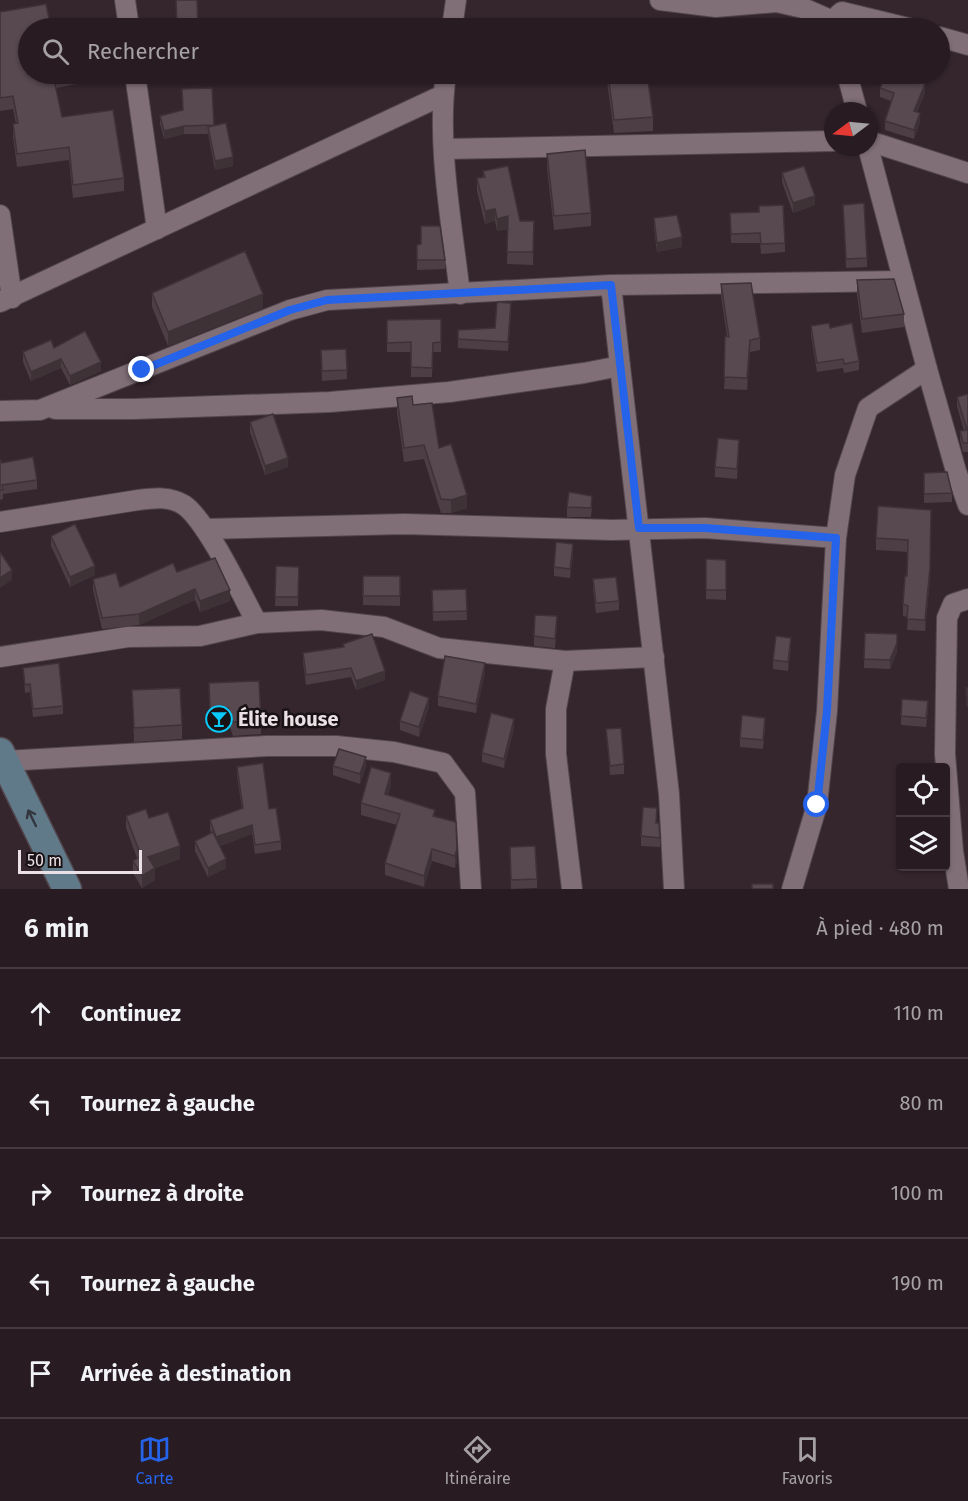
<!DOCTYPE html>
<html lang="fr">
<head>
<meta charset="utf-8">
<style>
  body { margin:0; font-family:"Fira Sans",sans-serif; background:#34292f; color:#f1f3f6 }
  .controls { position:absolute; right:18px; bottom:18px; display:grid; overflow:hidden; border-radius:6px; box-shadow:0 2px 4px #0004 }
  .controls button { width:54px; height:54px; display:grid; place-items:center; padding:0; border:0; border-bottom:2px solid #443a40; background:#281c22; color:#f1f3f6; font:30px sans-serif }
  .compass { position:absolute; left:824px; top:102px; width:54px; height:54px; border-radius:50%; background:#281c22; box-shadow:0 2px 4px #0004; rotate:254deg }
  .scale { position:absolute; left:18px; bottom:15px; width:124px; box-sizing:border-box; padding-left:6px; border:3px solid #eae0e5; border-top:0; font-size:16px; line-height:21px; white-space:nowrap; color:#eae0e5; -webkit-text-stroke:4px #181215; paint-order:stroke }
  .stop { position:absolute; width:18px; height:18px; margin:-14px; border:4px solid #2563eb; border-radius:50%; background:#fff }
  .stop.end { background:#2563eb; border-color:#fff; box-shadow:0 2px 6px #0008 }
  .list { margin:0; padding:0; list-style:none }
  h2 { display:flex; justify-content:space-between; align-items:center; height:78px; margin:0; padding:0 24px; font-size:26px }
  h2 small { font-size:20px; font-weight:400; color:#a5a1a5 }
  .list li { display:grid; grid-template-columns:39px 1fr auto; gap:18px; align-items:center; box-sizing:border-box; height:90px; padding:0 24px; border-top:2px solid #443a40 }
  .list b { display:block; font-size:22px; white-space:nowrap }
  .list em { font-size:20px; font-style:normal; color:#a5a1a5 }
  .icon { flex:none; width:33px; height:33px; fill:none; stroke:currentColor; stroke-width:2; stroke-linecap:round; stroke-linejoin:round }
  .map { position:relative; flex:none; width:968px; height:889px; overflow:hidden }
  .search { position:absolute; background:#281c22; box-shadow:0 2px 4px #0004; left:18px; right:18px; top:18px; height:66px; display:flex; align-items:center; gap:15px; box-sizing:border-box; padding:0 21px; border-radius:33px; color:#a5a1a5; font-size:22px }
  .sheet { height:528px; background:#281c22 }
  nav { display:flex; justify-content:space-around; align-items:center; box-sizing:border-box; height:84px; border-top:2px solid #443a40; background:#281c22; font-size:16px; color:#a5a1a5 }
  nav a { display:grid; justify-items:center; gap:3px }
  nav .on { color:#2563eb }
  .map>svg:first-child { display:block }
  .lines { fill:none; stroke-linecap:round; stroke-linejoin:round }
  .minor-casing { stroke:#52454c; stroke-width:22 }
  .secondary-casing { stroke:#52454c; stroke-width:31 }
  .minor { stroke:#816f77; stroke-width:20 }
  .secondary { stroke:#617a8a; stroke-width:28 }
  .wall { fill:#4c3e44 }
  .shaded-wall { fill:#3e3237 }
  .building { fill:#58484f; stroke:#3e3237; stroke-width:1.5 }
  .oneway { stroke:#32363e }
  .route { stroke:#2563eb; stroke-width:8 }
  .labels { text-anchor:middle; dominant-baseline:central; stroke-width:5; stroke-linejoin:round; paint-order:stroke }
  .poi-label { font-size:20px; font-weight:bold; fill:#eae0e5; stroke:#181215; text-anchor:start }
</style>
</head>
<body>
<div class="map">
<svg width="968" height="889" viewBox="0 0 968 889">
  <rect width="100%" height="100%" fill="#35262d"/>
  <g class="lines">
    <g class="minor-casing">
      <g id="minor">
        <polyline points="125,0 129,28"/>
        <polyline points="660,0 716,7 777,2 803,8 835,22"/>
        <polyline points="452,28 456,0"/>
        <path d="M836 28C835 21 835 17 842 12L908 28"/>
        <polyline points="940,37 968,45"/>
        <polyline points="135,74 157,229"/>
        <path d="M446 74C436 141 452 225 460 294"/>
        <polyline points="847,74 857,111"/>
        <polyline points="869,141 968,173"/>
        <polyline points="868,147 927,369 956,471 968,505"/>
        <polyline points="444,149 833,141"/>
        <polyline points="0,215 12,298"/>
        <polyline points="0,302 443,95"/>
        <polyline points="620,366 669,794 674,889"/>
        <polyline points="55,409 133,409 330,402 449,392 584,373 620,366 611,285"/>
        <polyline points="0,411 40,410 290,310 327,300 611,285 903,281"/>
        <path d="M0 522 138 500C154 498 170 496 184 505 207 521 242 595 257 623"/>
        <polyline points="205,529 404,524 612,530 705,528 836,538"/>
        <polyline points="0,657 128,637 200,636 257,623 321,620 384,627 439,648 565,661 654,657"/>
        <polyline points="565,661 556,709 556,754 572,889"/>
        <polyline points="5,761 267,746 336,746 394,752 443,763 465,793 471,889"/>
        <polyline points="792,889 817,805 827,711 836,538 845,475 868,408 927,369"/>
        <polyline points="959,889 953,851 945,754 947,618 953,604 968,599"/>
      </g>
    </g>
    <g class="secondary-casing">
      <polyline id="secondary" points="0,752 67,889"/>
    </g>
    <use href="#minor" class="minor"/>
    <use href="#secondary" class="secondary"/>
  </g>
  <g class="wall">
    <polygon points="0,12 28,74 108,74 108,78 56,88 62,117 124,178 124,191 73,198 69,160 17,167 13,137 13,124 16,124 13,109 0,111"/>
    <polygon points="606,74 647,74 653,117 653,131 614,133"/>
    <polygon points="886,74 918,74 915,80 925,93 917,112 920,122 914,139 885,130 885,121 891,101 880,97 880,88"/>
    <polygon points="160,116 214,125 233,166 215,170 208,134 184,134 164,139 160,124"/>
    <polygon points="547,154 591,213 591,226 554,230 547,168"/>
    <polygon points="483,171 520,221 534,221 533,265 507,264 508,229 497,231 495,221 485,224 477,191 477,178 483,177"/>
    <polygon points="782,173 815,205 793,213 782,182"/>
    <polygon points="843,205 867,258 867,267 846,268"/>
    <polygon points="730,213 785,243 785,252 761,254 760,243 731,243"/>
    <polygon points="654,218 682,247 657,252 654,228"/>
    <polygon points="417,245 445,260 445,269 417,270"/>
    <polygon points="857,280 904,314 904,327 862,333 857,294"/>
    <polygon points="721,284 760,338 760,350 750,352 747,390 724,389 727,336 721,296"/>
    <polygon points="152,293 263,308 168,346 152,307"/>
    <polygon points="511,313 508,351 458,348 458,330 495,328"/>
    <polygon points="441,319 441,352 433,352 432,377 411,377 411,352 387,352 387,320"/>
    <polygon points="811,326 830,328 859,361 859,370 844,373 843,368 817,372 811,335"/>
    <polygon points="54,348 101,371 70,385 61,368 31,381 23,362 23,352"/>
    <polygon points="346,349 347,379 322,381 321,359"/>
    <polygon points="968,394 968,452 963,452 960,440 960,431 964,431 957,406 957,397"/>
    <polygon points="397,398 413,405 439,448 467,508 451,513 441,513 424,459 404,462 397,412"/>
    <polygon points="250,422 288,467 265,475 250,432"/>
    <polygon points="739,450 737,479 715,477 715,467"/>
    <polygon points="0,459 2,463 37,480 37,489 3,494 3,499 0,500"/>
    <polygon points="924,473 952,493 952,502 924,503"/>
    <polygon points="592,505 591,517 567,517 567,507"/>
    <polygon points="931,510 930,579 925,631 907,630 908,617 903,616 903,604 907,576 908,552 876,550 876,538"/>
    <polygon points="51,536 95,575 70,587 51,546"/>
    <polygon points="573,554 570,578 554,576 554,567"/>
    <polygon points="706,559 726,560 726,600 706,599"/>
    <polygon points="276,566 299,567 298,606 275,606"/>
    <polygon points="177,572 230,601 200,612 195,600 139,625 102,629 93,590 93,579 120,587"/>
    <polygon points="363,576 400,576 400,606 363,605"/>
    <polygon points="593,579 619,601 619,610 596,613 593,589"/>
    <polygon points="466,589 467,620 433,621 432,590"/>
    <polygon points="557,626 555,648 534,646 534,636"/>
    <polygon points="865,633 897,652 890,669 864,668"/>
    <polygon points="343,644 385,680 356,690 351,677 306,685 303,663 303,653 343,647"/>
    <polygon points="791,647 788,671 773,669 773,660"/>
    <polygon points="23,668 63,706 63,714 33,717 30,692 25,693"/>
    <polygon points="485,672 476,713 438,706 438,696"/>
    <polygon points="209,683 261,721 261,734 233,736 228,721 210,722"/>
    <polygon points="132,690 182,725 182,739 134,742"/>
    <polygon points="429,707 419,737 400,730 400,721"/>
    <polygon points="928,710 926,727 901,725 901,716"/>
    <polygon points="765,727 763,749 740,747 740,738"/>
    <polygon points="514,728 504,768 482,762 482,753"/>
    <polygon points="606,729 624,764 624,774 610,775"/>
    <polygon points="333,766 366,766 360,784 333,775"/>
    <polygon points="237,767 269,809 281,841 281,850 255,854 252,834 220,846 226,868 208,877 195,851 195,841 211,833 210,829 210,820 242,809 237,776"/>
    <polygon points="391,785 388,795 435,816 456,822 457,861 455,868 432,861 424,887 385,875 385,863 397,825 361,815 361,803"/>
    <polygon points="126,816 149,818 180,859 155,868 155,880 142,888 133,873 133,861 137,858 126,828"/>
    <polygon points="641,836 660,838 660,847 641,846"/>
    <polygon points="510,857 537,879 537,888 511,889"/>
  </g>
  <g class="shaded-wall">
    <polygon points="914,74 918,74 912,88 912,79"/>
    <polygon points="925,84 925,93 914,120 914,111"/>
    <polygon points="920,113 920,122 914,139 914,130"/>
    <polygon points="184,126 184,134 164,139 164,131"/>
    <polygon points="233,157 233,166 215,170 215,161"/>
    <polygon points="815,196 815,205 793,213 793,203"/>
    <polygon points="495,209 495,221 485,224 485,211"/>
    <polygon points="508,216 508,229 497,231 497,219"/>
    <polygon points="682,237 682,247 657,252 657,243"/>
    <polygon points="263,294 263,308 168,346 168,332"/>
    <polygon points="511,303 511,313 508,351 508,342"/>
    <polygon points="750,340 750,352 747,390 747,378"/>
    <polygon points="61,359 61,368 31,381 31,372"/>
    <polygon points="101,362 101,371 70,385 70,376"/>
    <polygon points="739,440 739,450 737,479 737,469"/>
    <polygon points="288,458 288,467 265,475 265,466"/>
    <polygon points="467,495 467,508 451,513 451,500"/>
    <polygon points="931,510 930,579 925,631 925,620"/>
    <polygon points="573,544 573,554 570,578 570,569"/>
    <polygon points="95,566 95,575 70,587 70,577"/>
    <polygon points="12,570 12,580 0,588 0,578"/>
    <polygon points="195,589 195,600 139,625 139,614"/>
    <polygon points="230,590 230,601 200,612 200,601"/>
    <polygon points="897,634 897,652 890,669 890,660"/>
    <polygon points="791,638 791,647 788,671 788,662"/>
    <polygon points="485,663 485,672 476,713 476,704"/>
    <polygon points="385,671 385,680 356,690 356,681"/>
    <polygon points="429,698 429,707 419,737 419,727"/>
    <polygon points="514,719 514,728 504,768 504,759"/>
    <polygon points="366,757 366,766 360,784 360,774"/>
    <polygon points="391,773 391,785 385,806 385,794"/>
    <polygon points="252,825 252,834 216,847 216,837"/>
    <polygon points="180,846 180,859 148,870 148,857"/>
    <polygon points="432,849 432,861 424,887 424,876"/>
    <polygon points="457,849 457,861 455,868 455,856"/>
    <polygon points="226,859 226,868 208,877 208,868"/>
    <polygon points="155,868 155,880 142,888 142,876"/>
  </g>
  <g class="building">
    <polygon points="176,0 197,0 198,28 177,28"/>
    <polygon points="46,4 51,28 28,28 28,74 61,74 53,75 62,117 113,110 124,178 73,185 69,147 17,154 13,124 18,123 13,96 0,98 0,12"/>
    <polygon points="731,23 731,28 708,28 708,25"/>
    <polygon points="820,23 821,28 798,28"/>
    <polygon points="875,23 897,28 874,28"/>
    <polygon points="608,74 647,74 653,117 614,120"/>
    <polygon points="886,74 914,74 912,79 925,84 914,111 920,113 914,130 885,121 894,93 880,88"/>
    <polygon points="212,88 214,125 184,126 164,131 160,116 183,110 182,89"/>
    <polygon points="226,123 233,157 215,161 208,127"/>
    <polygon points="585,150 591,213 554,216 547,154"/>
    <polygon points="508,166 520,221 534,221 533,252 507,252 508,216 497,219 495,209 485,211 477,178 485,177 483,171"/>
    <polygon points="804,166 815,196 793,203 782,173"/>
    <polygon points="864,203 867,258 846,259 843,205"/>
    <polygon points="783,205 785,243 761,244 760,233 731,234 730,213 759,212 759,206"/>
    <polygon points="677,215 682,237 657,243 654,218"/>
    <polygon points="421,226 440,226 445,260 417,260 417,245 421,244"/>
    <polygon points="245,251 263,294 168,332 152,293"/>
    <polygon points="894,279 904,314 862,319 857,280"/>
    <polygon points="751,283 760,338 750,340 747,378 724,377 725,336 729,337 721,284"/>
    <polygon points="497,302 511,303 508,342 458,339 458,330 495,328"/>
    <polygon points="441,319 441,342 433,343 432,368 411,367 411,342 387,343 387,320"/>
    <polygon points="829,323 830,328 852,323 859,361 844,364 843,359 817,363 811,326"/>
    <polygon points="85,331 101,362 70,376 61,359 31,372 23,352 51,340 54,348"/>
    <polygon points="346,349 347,370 322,371 321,350"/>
    <polygon points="968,394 968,443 963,443 960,431 967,430 957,397"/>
    <polygon points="412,396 413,405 432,403 439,448 451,444 467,495 451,500 441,499 424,445 404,448 397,398"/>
    <polygon points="273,414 288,458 265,466 250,422"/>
    <polygon points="718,438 739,440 737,469 715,467"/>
    <polygon points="33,457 37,480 2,485 3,490 0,490 0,459 2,463"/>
    <polygon points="947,472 952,493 924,494 924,473"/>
    <polygon points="569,492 592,496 591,508 567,507"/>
    <polygon points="878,506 931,510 930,568 925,620 907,619 908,606 903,604 905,576 907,576 908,540 876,538"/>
    <polygon points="75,524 95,566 70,577 51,536"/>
    <polygon points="556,542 573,544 570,569 554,567"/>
    <polygon points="0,552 12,570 0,578"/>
    <polygon points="215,558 230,590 200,601 195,589 139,614 102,618 93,579 116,573 120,587 173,563 177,572"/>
    <polygon points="706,559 726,560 726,590 706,590"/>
    <polygon points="276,566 299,567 298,597 275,597"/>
    <rect x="363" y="576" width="37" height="20"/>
    <polygon points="616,577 619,601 596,603 593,579"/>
    <polygon points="466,589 467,611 433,612 432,590"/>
    <polygon points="535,615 557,616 555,639 534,636"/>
    <polygon points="865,633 897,634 897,643 890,660 864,659"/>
    <polygon points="372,634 385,671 356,681 351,668 306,675 303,653 344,647 343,644"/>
    <polygon points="776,636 791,638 788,662 773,660"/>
    <polygon points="445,656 485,663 476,704 438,696"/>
    <polygon points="59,663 63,706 33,709 30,684 25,685 23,668"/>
    <polygon points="259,681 261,721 233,722 228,708 210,709 209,683"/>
    <polygon points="180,688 182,725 134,728 132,690"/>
    <polygon points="966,688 968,688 968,706 967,706"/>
    <polygon points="410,691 429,698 419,727 400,721"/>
    <polygon points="902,699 928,701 926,718 901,716"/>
    <polygon points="491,713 514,719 504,759 482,753"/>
    <polygon points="742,715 765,718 763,740 740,738"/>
    <polygon points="621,728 624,764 610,766 606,729"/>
    <polygon points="339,749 366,757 360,774 333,766"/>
    <polygon points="263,763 269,809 276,808 281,841 255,845 252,825 216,837 210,820 243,808 237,767"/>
    <polygon points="371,767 391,773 385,794 435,810 433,816 456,822 457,849 455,856 432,849 424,876 385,863 400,814 361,803"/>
    <polygon points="643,807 657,808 656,823 659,823 660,838 641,836"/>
    <polygon points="146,809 149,818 168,812 180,846 148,857 155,868 142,876 133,861 141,856 126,816"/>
    <polygon points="213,832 226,859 208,868 195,841"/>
    <polygon points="535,846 537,879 511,880 510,847"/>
    <rect x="752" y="884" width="21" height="5"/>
  </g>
  <defs><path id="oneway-shaft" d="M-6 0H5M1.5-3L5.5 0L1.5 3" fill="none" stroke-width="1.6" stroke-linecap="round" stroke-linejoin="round" transform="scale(1.5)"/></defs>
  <use class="oneway" href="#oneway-shaft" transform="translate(32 818) rotate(-116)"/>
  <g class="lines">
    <polyline class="route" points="142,370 290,310 327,300 611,285 639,528 705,528 836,538 827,711 817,805"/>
  </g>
  <defs>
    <g id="bar-ring" transform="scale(1.35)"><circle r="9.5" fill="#181215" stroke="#0acafa" stroke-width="1.5"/><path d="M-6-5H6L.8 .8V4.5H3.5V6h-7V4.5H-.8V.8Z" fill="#0acafa"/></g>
  </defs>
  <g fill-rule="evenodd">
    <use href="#bar-ring" x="219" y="719"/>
  </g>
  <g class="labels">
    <g class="poi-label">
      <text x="238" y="719">Élite house</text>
    </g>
  </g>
</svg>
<div class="controls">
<button><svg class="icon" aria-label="locate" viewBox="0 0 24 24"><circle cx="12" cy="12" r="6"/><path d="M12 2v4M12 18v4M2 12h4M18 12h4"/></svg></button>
<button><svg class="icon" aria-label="layers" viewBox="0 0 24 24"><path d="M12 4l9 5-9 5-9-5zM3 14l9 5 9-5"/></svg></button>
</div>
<svg class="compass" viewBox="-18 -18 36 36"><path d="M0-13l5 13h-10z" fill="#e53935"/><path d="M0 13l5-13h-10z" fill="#a5a1a5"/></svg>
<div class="scale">50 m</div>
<div class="stop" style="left:817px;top:805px"></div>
<div class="stop end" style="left:142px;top:370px"></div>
<div class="search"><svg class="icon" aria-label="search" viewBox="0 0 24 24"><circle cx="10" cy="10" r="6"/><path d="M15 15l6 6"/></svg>Rechercher</div>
</div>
<section class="sheet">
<h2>6 min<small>À pied · 480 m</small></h2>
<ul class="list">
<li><svg class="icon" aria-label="ahead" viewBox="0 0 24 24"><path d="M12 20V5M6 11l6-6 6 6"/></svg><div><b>Continuez</b></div><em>110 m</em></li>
<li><svg class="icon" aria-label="left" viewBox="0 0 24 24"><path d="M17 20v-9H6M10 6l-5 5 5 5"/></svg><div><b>Tournez à gauche</b></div><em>80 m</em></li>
<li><svg class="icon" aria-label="right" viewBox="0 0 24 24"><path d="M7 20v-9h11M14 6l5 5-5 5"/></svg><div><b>Tournez à droite</b></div><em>100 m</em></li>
<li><svg class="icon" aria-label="left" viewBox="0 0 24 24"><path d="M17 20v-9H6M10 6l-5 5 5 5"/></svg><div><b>Tournez à gauche</b></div><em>190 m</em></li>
<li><svg class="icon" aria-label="arrive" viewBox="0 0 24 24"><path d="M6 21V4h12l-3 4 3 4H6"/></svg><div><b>Arrivée à destination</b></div></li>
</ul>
</section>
<nav>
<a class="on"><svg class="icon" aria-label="map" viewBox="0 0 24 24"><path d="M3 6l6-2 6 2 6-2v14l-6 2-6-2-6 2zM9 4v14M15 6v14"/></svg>Carte</a>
<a><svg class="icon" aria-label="directions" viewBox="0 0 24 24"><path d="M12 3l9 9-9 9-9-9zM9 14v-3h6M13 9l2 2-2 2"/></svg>Itinéraire</a>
<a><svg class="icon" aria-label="saved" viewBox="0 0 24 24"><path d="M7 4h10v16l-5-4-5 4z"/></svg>Favoris</a>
</nav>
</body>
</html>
